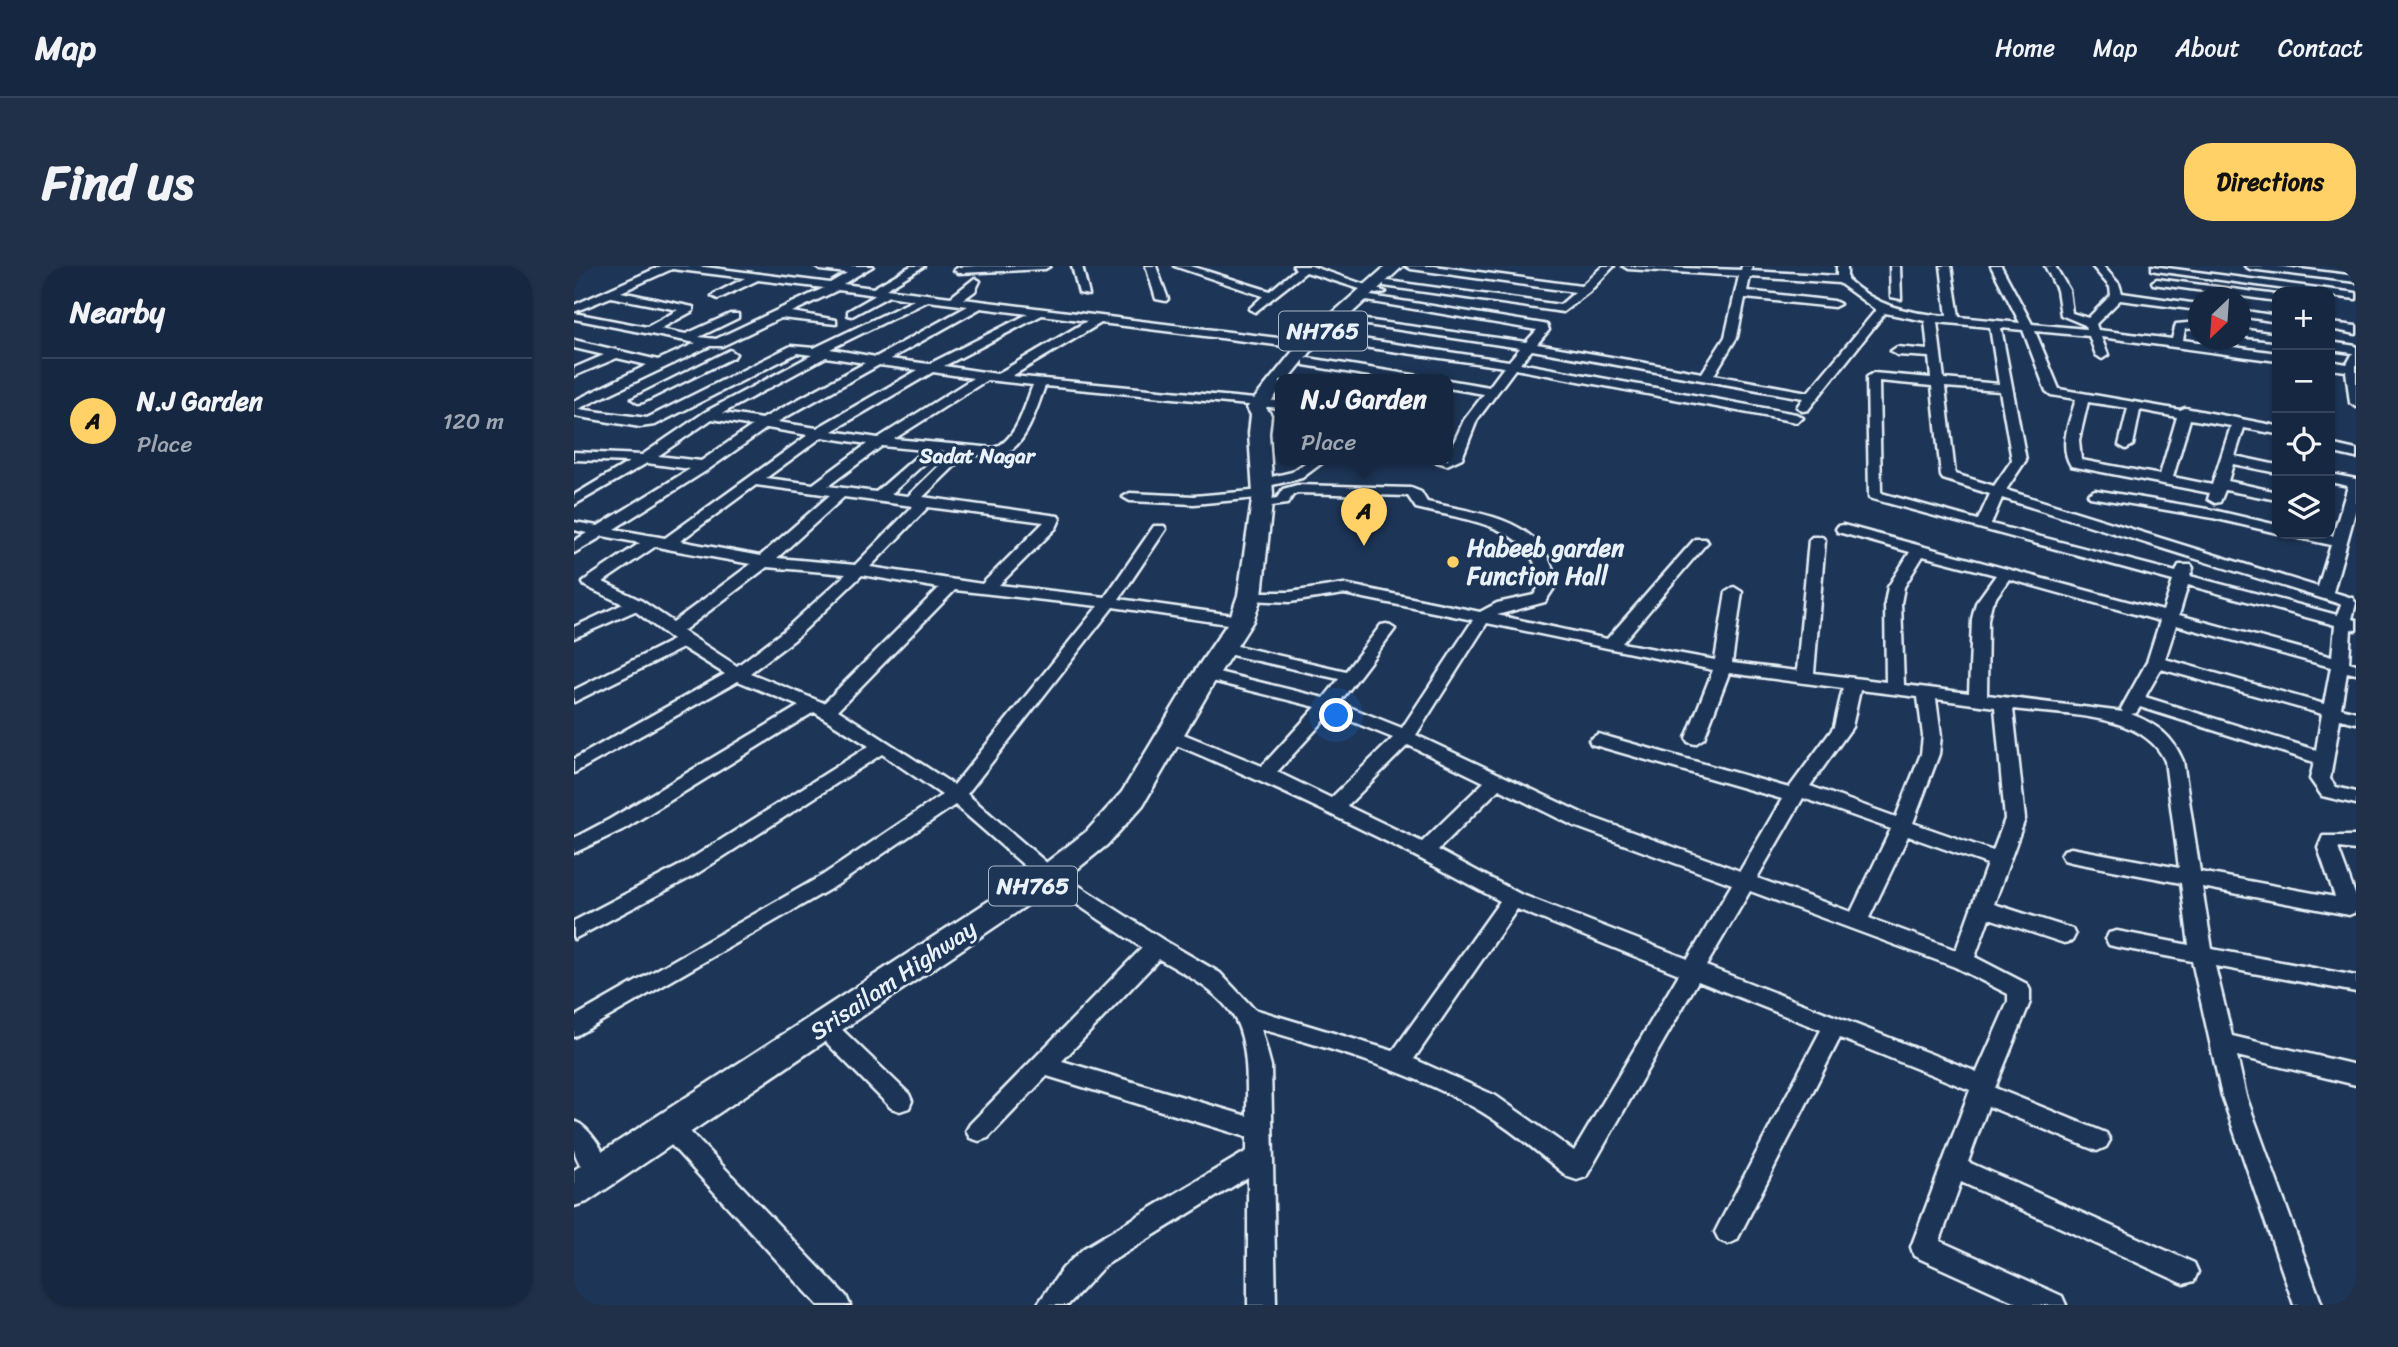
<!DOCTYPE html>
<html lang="en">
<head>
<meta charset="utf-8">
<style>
  body { margin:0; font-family:Sriracha,sans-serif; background:#1f3048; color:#f1f3f6 }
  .controls { position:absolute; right:21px; top:21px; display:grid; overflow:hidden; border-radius:14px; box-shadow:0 2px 5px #0004 }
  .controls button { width:63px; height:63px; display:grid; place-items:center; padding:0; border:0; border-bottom:2px solid #35445a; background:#162841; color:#f1f3f6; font:35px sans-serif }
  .compass { position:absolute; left:1614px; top:21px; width:63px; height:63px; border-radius:50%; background:#162841; box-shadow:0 2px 5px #0004; rotate:205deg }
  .you { position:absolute; left:763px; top:450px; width:24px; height:24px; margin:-18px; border:5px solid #fff; border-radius:50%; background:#1a73e8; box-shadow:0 0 0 10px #1a73e833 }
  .badge { display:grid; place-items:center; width:46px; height:46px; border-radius:50%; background:#ffd166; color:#111; font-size:23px; font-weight:700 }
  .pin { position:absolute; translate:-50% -58px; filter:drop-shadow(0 2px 4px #0008) }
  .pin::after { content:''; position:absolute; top:37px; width:24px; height:21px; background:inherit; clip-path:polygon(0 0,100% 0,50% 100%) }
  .popup { position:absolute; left:701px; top:108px; width:178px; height:91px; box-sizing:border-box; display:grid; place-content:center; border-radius:14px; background:#162841; filter:drop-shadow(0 2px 5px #0005); font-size:23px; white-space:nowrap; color:#9ea6b1 }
  .popup b { font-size:26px; color:#f1f3f6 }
  .popup::after { content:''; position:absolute; left:50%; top:100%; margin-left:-14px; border:14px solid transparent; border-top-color:#162841 }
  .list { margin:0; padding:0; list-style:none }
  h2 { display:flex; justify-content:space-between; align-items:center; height:91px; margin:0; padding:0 28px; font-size:30px }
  h2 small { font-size:23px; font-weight:400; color:#9ea6b1 }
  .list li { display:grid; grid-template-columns:46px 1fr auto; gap:21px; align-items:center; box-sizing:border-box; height:126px; padding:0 28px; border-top:2px solid #35445a }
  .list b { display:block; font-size:26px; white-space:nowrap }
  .list p { margin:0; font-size:23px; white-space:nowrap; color:#9ea6b1 }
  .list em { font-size:23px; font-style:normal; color:#9ea6b1 }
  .icon { flex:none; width:38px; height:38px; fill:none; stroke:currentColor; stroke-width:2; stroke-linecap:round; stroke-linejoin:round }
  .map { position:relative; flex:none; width:1782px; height:1039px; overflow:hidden; border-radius:28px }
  header { display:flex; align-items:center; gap:42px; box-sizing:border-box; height:98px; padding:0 35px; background:#162841; border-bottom:2px solid #35445a }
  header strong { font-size:33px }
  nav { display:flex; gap:38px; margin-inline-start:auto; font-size:24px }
  .intro { display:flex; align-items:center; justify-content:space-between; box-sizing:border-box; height:168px; padding:0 42px }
  h1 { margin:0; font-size:49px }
  .button { padding:18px 32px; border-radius:28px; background:#ffd166; color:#111; font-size:24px; font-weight:700 }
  main { display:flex; gap:42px; padding:0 42px }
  aside { flex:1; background:#162841; border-radius:28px; box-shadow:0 2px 5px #0004 }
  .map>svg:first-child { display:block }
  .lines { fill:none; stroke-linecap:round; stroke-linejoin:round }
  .minor-casing { stroke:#e8f1f8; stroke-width:5 }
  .highway-casing { stroke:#e8f1f8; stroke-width:5 }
  .minor { fill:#1d3557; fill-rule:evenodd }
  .highway { fill:#1d3557; fill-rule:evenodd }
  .poi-dot { fill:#ffd166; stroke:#1d3557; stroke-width:2.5 }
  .labels { text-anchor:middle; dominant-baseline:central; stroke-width:6; stroke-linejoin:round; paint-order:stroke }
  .far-neighbourhood-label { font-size:21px; font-weight:bold; fill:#e8f1f8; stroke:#1d3557 }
  .shield { fill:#1d3557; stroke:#abb9c8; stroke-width:2 }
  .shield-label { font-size:23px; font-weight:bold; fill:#e8f1f8 }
  .poi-label { font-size:24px; font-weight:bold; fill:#e8f1f8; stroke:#1d3557; text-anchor:start }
  .street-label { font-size:24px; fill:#e8f1f8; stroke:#1d3557 }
</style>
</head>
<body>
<header>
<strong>Map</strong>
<nav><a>Home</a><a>Map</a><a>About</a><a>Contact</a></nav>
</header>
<div class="intro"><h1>Find us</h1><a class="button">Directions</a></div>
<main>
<aside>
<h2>Nearby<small></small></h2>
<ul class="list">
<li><span class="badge">A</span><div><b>N.J Garden</b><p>Place</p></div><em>120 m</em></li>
</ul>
</aside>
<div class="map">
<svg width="1782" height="1039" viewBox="0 0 1782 1039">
  <rect width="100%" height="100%" fill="#1d3557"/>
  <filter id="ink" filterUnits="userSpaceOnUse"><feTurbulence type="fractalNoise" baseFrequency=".0143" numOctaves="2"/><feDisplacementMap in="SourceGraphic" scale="14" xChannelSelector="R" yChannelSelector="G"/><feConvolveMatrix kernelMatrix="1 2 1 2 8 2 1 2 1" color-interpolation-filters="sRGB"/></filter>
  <g filter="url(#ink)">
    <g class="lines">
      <g class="minor-casing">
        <g id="minor">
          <path d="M87 0H123L256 17 273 7 246 4 241 0H299L269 18 299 22 337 0H350L312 23 377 31 401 12 406 15 401 25 390 33 737 76 739 79 733 83 527 57 438 110 702 135 706 136V142L471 120C462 143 453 181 427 189 417 192 403 188 393 188L349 231 484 250 486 253 482 262 425 319 531 331 580 260H590L592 263 545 333 673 351 675 355 667 360 539 341 393 528 482 605 591 675 646 707 680 743 819 785 926 635C816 575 704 521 588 473L586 469 588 465H602L688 500 742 441 626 412 623 408 626 404 632 403 750 432 765 413 644 386 642 382 644 378 650 377 772 405 807 359 813 358 821 363 765 437 828 462 899 354 770 328 716 336 676 334 670 332 668 329 670 326H716L770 318 906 346 923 337 960 329 968 316C964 306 961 294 954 286 930 255 877 251 842 242L834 230 724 227 719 229 713 238 683 242 681 239 683 236 703 232 709 223 723 219 837 222 847 226 853 236C891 245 948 249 971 286 976 295 980 306 984 316L971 336 923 349 1033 373 1121 273H1131L1134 276 1131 279 1048 377 1141 394 1152 326 1160 321 1168 326 1158 397 1223 405 1235 274 1238 271H1248L1251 274 1240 407 1312 416 1311 337 1314 321 1336 286 1264 266 1262 263 1264 260 1269 259 1589 345 1599 315 1295 232 1293 111 1299 107 1357 112 1355 91 1323 89 1317 85 1323 81 1354 84 1351 55 1311 47 1234 144 1229 145 1223 141 1229 132 958 84 946 97 1222 148 1229 152 1222 156 941 103 903 154 888 192 873 199 857 194H874V189L890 154 910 128 874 122V114L915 121 930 101 754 76 748 72 754 68 935 95 946 82 773 56 767 53 769 51 952 76 963 64 793 35 791 33 797 30 969 58 973 59 975 64 963 78 1128 107 1151 71 1165 10 1054 3 1049 0 1167 4 1168 0H1178L1177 5 1263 10V0H1273V13C1303 41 1334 47 1373 50L1367 0H1377L1385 51 1446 57 1417 0H1427L1458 58 1512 63 1511 59 1487 49 1483 24 1471 0H1481L1495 24 1498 47 1514 52 1537 29 1536 21 1518 0H1529L1545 18 1548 27 1624 38V44L1546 34 1522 58 1524 64 1598 73 1602 58 1624 56V62L1611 63 1609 74 1703 87V95L1527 71 1534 89 1528 93 1522 89 1515 70 1461 65 1485 123 1606 144 1611 142 1703 160V168L1670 162 1661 190 1703 199V207L1659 198 1654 215 1703 226V234L1651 224 1646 236 1641 237 1634 233 1636 227 1497 200C1484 179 1496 155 1502 133L1477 129 1472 125 1449 64 1427 62 1452 194 1432 224 1744 321 1757 279 1721 271 1718 268 1759 270 1774 220 1756 216V208L1782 213V243L1759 326 1778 332 1782 337 1778 353 1782 354V364L1777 363 1775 396 1782 398V408L1773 406 1767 442 1782 446V457L1766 453 1756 513 1762 521 1782 526V538L1748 530 1736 513 1740 496 1566 441 1562 447 1557 448C1582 458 1598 469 1609 495L1626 606 1761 631 1744 582 1749 570H1782V584L1764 582 1782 631V646L1775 649 1628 621 1638 683 1782 710V726L1641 700 1658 770 1782 799V819L1663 790 1672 830 1748 1039H1720L1648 830 1618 695 1543 681 1535 679 1532 673 1535 667 1543 665 1615 679 1607 617 1497 596 1490 594 1487 589 1490 584 1497 582 1605 602 1591 495C1570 446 1486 449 1439 443L1451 553 1420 638 1498 663 1501 669 1498 675 1490 677 1415 652 1401 691 1453 718 1456 724V736L1421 822 1532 867 1536 874 1532 881 1523 885 1414 840 1394 896 1620 997 1624 1006 1620 1015 1610 1018 1387 916 1366 975 1488 1030 1492 1039H1448L1340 990 1337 981 1396 824 1266 772 1163 974 1154 978 1145 974 1141 966 1145 958 1247 764 1124 715 1012 911 1003 914 994 911C966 888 939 865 908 846 840 806 763 785 687 763L697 800 702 1039H674V911L530 1000 494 1039H463L489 1002 510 982 673 885V871L473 810 414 872 405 875 396 872 392 865 396 858 568 682 468 615 381 539 263 619 0 771V751L249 609 368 529 308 488 121 609 0 673V655L107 599 295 480 240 446 50 563 0 587V572L36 553 225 440 164 415 0 507V493L151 408 109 382 0 436V424L99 374 61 345 0 372V361L49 338 11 320 9 317 11 314 66 277 29 270 0 287V275L13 267 0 264V256L24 260 116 203 73 197 0 239V229L55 196 0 194V186L68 189 131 146 238 89 223 87 81 159 66 161 0 150V135L73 99 43 92 0 110V102L30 89 0 82V74L84 94 122 77 0 53V47L73 61 104 44 37 31 0 46V39ZM98 3 171 12 140 28 138 30 144 33 184 14 250 22 142 73 125 71 164 52V48H156L112 68 86 63 119 45V41L47 26ZM1176 11 1265 17 1302 44 1234 126 1140 109 1163 71 1171 32 1260 41 1266 38 1260 35 1173 25ZM264 24 302 29 274 45V49L278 50 315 30 340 34 240 82 217 80 73 152 4 143 136 80H148L207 52 262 58V54L218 46ZM354 35 394 40 302 91 256 83ZM407 42 454 48 355 98 316 93ZM468 49 513 55 423 108 370 100ZM1363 56 1416 61 1425 118 1370 113ZM252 91 291 97 188 153 149 147ZM305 99 344 104 243 162 203 156ZM359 106 399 112 304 172 258 165ZM413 114 459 119C450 141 444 171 421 182L320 173ZM1305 115 1358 120 1367 210 1369 213 1416 228 1404 254 1307 227ZM1371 121 1426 125 1438 194 1420 220 1381 208ZM1514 136 1554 142 1545 179 1552 183 1559 179 1566 144 1603 151 1586 209 1507 194 1505 174ZM138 153 178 160 127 195 84 190ZM1616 153 1657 160 1638 219 1599 211ZM193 162 234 169 91 272 40 263 135 203ZM248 171 293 178 239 218 192 212ZM308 180 350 184 302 226 254 220ZM364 185 379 186 334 230 317 228ZM182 219 256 229 186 290 106 275ZM270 231 339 240 281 299 203 292ZM1428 232 1766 338 1767 339 1763 349 1616 310 1619 302 1617 299H1605L1602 306 1417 258ZM354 241 470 256 408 318 296 301ZM82 280 93 283 177 298 99 356 68 335 29 316ZM1349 290 1422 309 1402 337 1398 353 1395 427 1330 419 1327 337 1330 321ZM193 301 272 308 208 366 163 400 109 365ZM288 309 365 322 250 437 176 407 220 374ZM1435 313 1586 355 1573 396 1547 443 1549 446 1413 429 1414 353 1418 337ZM1614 319 1761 359 1758 391 1605 349ZM381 324 524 340 380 519 264 444ZM913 357 1139 404 1112 472 1114 476 1121 478 1130 472 1155 407 1269 422 1260 461 1215 522 1024 468 1015 474 1017 478 1208 533 1166 605 1014 550 842 469ZM1602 359 1757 401 1750 438 1591 393ZM1587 403 1748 448 1742 484 1571 431ZM1286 424 1344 431 1349 470 1347 488 1322 551 1236 520 1278 461ZM1362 433 1421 441 1431 553 1419 585 1339 557 1365 488 1367 470ZM757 447 819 472 757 532 703 506ZM834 479 910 516 848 576 773 540ZM925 523 1000 560 1158 618 1114 693 946 628 864 584ZM1229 532 1317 563 1277 646 1183 612ZM1334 570 1413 598 1382 684 1295 652ZM1176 625 1381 701 1434 728V736L1403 806 1132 700ZM943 643 1105 708 1000 885 922 830 840 793ZM585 693C611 708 646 726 661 753 675 778 673 823 673 850L488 795Z"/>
          <polygon points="402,0 476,0 471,3 385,7 380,4 385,1"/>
          <polygon points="498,0 508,0 515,29 505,27"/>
          <polygon points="572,0 582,0 594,33 592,35 582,33"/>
          <polygon points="600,0 616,0 696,25 722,3 719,0 737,0 812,26 802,28 732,6 681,46 675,43 689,30"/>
          <polygon points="832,0 860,0 1007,20 1029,0 1040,0 1015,26 989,46 810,20 810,16 814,15 986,39 1001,26 837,3"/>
          <polygon points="1316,0 1326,0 1327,33 1317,31"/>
          <polygon points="1578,0 1782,27 1782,33 1756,30 1756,26 1732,26 1582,5 1578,4"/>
          <polygon points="1671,0 1702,0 1782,10 1782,16 1676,3"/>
          <polygon points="1583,13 1703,29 1703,35 1579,18 1578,16"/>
          <polygon points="1666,44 1703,50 1703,56 1666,50"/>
          <polygon points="1756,57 1782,60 1782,68 1756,63"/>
          <polygon points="1666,63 1703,68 1703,74 1666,70"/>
          <polygon points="1756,76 1782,80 1782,141 1776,137 1772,105 1756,103 1756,95 1773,98 1779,87 1756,84"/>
          <polygon points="156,84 162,88 160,91 69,136 64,137 58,133"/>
          <polygon points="734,92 845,110 851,114 820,114 730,99 730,93"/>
          <polygon points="1756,178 1782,184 1782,192 1756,186"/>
          <polygon points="735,194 752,194 728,212 690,221 683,217 685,214 718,206"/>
          <polygon points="689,224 696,228 694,231 620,238 556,235 549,231 556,227 620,230"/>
          <polygon points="1521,224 1639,244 1703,259 1703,267 1639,252 1516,231 1514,228"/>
          <polygon points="250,751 258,754 335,828 338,835 335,842 326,845 317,842 242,766 238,760 242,754"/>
          <polygon points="96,851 105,854 272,1030 276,1039 244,1039 87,868 84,861 87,854"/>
          <path d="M0 855C17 861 32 890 40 906L36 914C19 920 4 901 0 884 0 875 0 864 0 855Z"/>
        </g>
      </g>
      <g class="highway-casing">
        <polygon id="highway" points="812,0 829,0 739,83 714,114 706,114 706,124 692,142 697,149 695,167 699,228 688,329 679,355 645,408 569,539 533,579 486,617 13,936 0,940 0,904 464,603 513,565 548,526 619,408 655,355 664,329 679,228 675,167 677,149 673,142 727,75"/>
      </g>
      <use href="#minor" class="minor"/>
      <use href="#highway" class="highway"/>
    </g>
  </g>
  <circle class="poi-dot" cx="879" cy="296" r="7"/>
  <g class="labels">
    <g class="far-neighbourhood-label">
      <text x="403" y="190">Sadat Nagar</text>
    </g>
    <g class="shield">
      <rect x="705" y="45.5" width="88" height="39" rx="5"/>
      <rect x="415" y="600.5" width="88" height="39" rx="5"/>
    </g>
    <g class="shield-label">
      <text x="749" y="65">NH765</text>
      <text x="459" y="620">NH765</text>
    </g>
    <g class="poi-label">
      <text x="893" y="282">Habeeb garden<tspan x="893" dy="28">Function Hall</tspan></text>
    </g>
    <g class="street-label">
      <text transform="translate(319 714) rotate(-34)">Srisailam Highway</text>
    </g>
  </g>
</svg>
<div class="controls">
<button>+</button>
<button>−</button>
<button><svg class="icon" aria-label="locate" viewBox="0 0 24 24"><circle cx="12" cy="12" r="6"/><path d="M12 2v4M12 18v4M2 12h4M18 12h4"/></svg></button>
<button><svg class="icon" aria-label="layers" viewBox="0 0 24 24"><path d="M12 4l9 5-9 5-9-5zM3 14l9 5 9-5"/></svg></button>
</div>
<svg class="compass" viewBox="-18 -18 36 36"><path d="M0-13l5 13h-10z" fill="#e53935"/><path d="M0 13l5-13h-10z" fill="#9ea6b1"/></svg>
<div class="you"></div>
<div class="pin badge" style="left:790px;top:280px">A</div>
<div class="popup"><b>N.J Garden</b>Place</div>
</div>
</main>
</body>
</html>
